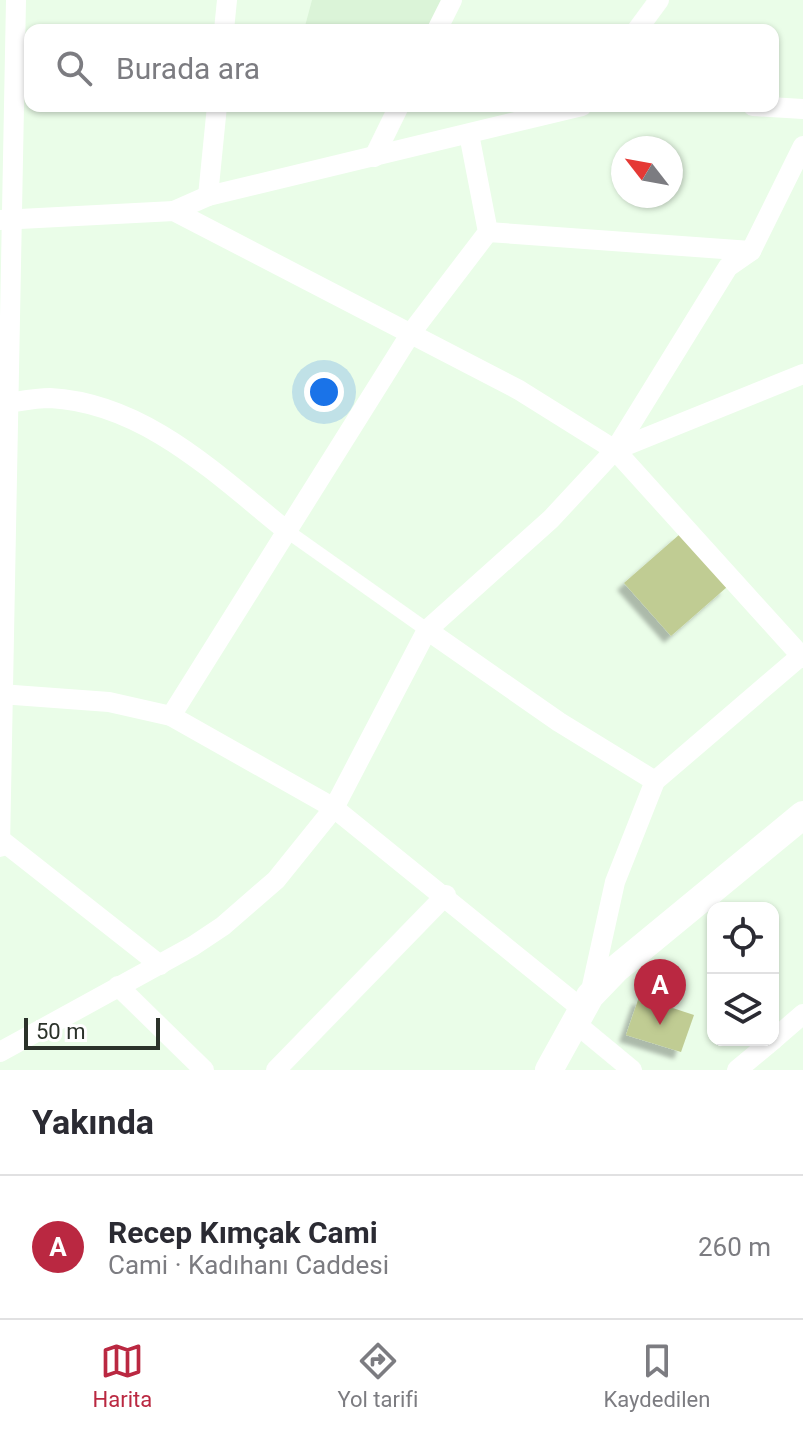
<!DOCTYPE html>
<html lang="tr">
<head>
<meta charset="utf-8">
<style>
  body { margin:0; font-family:Roboto,sans-serif; background:#f7f7f7; color:#2b2b33 }
  .controls { position:absolute; right:24px; bottom:24px; display:grid; overflow:hidden; border-radius:16px; box-shadow:0 2px 6px #0004 }
  .controls button { width:72px; height:72px; display:grid; place-items:center; padding:0; border:0; border-bottom:2px solid #e1e1e2; background:#fff; color:#2b2b33; font:40px sans-serif }
  .compass { position:absolute; left:611px; top:136px; width:72px; height:72px; border-radius:50%; background:#fff; box-shadow:0 2px 6px #0004; rotate:301deg }
  .scale { position:absolute; left:24px; bottom:20px; width:136px; box-sizing:border-box; padding-left:8px; border:4px solid #2b322a; border-top:0; font-size:22px; line-height:28px; white-space:nowrap; color:#2b322a; -webkit-text-stroke:6px #fff; paint-order:stroke }
  .you { position:absolute; left:324px; top:392px; width:28px; height:28px; margin:-20px; border:6px solid #fff; border-radius:50%; background:#1a73e8; box-shadow:0 0 0 12px #1a73e833 }
  .badge { display:grid; place-items:center; width:52px; height:52px; border-radius:50%; background:#ba2841; color:#fff; font-size:26px; font-weight:700 }
  .pin { position:absolute; translate:-50% -66px; filter:drop-shadow(0 2px 4px #0008) }
  .pin::after { content:''; position:absolute; top:42px; width:28px; height:24px; background:inherit; clip-path:polygon(0 0,100% 0,50% 100%) }
  .list { margin:0; padding:0; list-style:none }
  h2 { display:flex; justify-content:space-between; align-items:center; height:104px; margin:0; padding:0 32px; font-size:34px }
  h2 small { font-size:26px; font-weight:400; color:#7c7c81 }
  .list li { display:grid; grid-template-columns:52px 1fr auto; gap:24px; align-items:center; box-sizing:border-box; height:144px; padding:0 32px; border-top:2px solid #e1e1e2 }
  .list b { display:block; font-size:30px; white-space:nowrap }
  .list p { margin:0; font-size:26px; white-space:nowrap; color:#7c7c81 }
  .list em { font-size:26px; font-style:normal; color:#7c7c81 }
  .icon { flex:none; width:44px; height:44px; fill:none; stroke:currentColor; stroke-width:2; stroke-linecap:round; stroke-linejoin:round }
  .map { position:relative; flex:none; width:803px; height:1070px; overflow:hidden }
  .search { position:absolute; background:#fff; box-shadow:0 2px 6px #0004; left:24px; right:24px; top:24px; height:88px; display:flex; align-items:center; gap:20px; box-sizing:border-box; padding:0 28px; border-radius:16px; color:#7c7c81; font-size:30px }
  .sheet { height:248px; background:#fff }
  nav { display:flex; justify-content:space-around; align-items:center; box-sizing:border-box; height:112px; border-top:2px solid #e1e1e2; background:#fff; font-size:22px; color:#7c7c81 }
  nav a { display:grid; justify-items:center; gap:4px }
  nav .on { color:#ba2841 }
  .map>svg:first-child { display:block }
  .built { fill:#dbf4d8 }
  .building { fill:#c0cc93; filter:url(#shadow) }
  .lines { fill:none; stroke-linecap:round; stroke-linejoin:round }
  .pedestrian { stroke:#fff; stroke-width:14 }
  .minor { stroke:#fff; stroke-width:20 }
  .secondary { stroke:#fff; stroke-width:28 }
</style>
</head>
<body>
<div class="map">
<svg width="803" height="1070" viewBox="0 0 803 1070">
  <defs>
    <filter id="shadow"><feDropShadow dx="-7" dy="7" stdDeviation="2" flood-color="#0004"/></filter>
  </defs>
  <rect width="100%" height="100%" fill="#eafde8"/>
  <polygon class="built" points="312,0 442,0 427,30 304,30"/>
  <g class="building">
    <polygon points="680,534 727,587 671,636 624,583"/>
    <polygon points="639,997 694,1015 681,1052 626,1035"/>
  </g>
  <g class="lines">
    <polyline class="pedestrian" points="287,531 427,630"/>
    <g class="minor">
      <polyline points="224,30 227,0"/>
      <polyline points="437,30 452,0"/>
      <polyline points="637,30 659,0"/>
      <polyline points="753,106 803,109"/>
      <polyline points="374,157 399,106"/>
      <polyline points="208,196 217,106"/>
      <polyline points="174,211 208,196 582,106"/>
      <polyline points="0,220 174,211 519,390 615,450 803,658"/>
      <polyline points="488,232 751,251"/>
      <path d="M7 403C21 401 36 398 50 398 145 403 217 475 287 531"/>
      <polyline points="615,450 803,374"/>
      <polyline points="427,630 559,722 655,781"/>
      <polyline points="0,694 109,702 171,716 334,808 582,1009"/>
      <polyline points="171,716 411,333 488,232 469,134"/>
      <polyline points="0,839 160,965"/>
      <polyline points="0,847 16,0"/>
      <polyline points="118,986 204,1070"/>
      <polyline points="590,995 615,882 655,781 803,654"/>
      <polyline points="574,1022 632,1070"/>
      <polyline points="773,1040 803,1014"/>
      <polyline points="0,1052 193,946 223,926 276,880 334,808 427,630 551,519 615,450 728,267 751,251 803,146"/>
      <polyline points="276,1070 446,895"/>
      <polyline points="737,1070 773,1040"/>
    </g>
    <polyline class="secondary" points="549,1070 590,996 616,969 803,815"/>
  </g>
</svg>
<div class="controls">
<button><svg class="icon" aria-label="locate" viewBox="0 0 24 24"><circle cx="12" cy="12" r="6"/><path d="M12 2v4M12 18v4M2 12h4M18 12h4"/></svg></button>
<button><svg class="icon" aria-label="layers" viewBox="0 0 24 24"><path d="M12 4l9 5-9 5-9-5zM3 14l9 5 9-5"/></svg></button>
</div>
<svg class="compass" viewBox="-18 -18 36 36"><path d="M0-13l5 13h-10z" fill="#e53935"/><path d="M0 13l5-13h-10z" fill="#7c7c81"/></svg>
<div class="scale">50 m</div>
<div class="you"></div>
<div class="pin badge" style="left:660px;top:1025px">A</div>
<div class="search"><svg class="icon" aria-label="search" viewBox="0 0 24 24"><circle cx="10" cy="10" r="6"/><path d="M15 15l6 6"/></svg>Burada ara</div>
</div>
<section class="sheet">
<h2>Yakında<small></small></h2>
<ul class="list">
<li><span class="badge">A</span><div><b>Recep Kımçak Cami</b><p>Cami · Kadıhanı Caddesi</p></div><em>260 m</em></li>
</ul>
</section>
<nav>
<a class="on"><svg class="icon" aria-label="map" viewBox="0 0 24 24"><path d="M3 6l6-2 6 2 6-2v14l-6 2-6-2-6 2zM9 4v14M15 6v14"/></svg>Harita</a>
<a><svg class="icon" aria-label="directions" viewBox="0 0 24 24"><path d="M12 3l9 9-9 9-9-9zM9 14v-3h6M13 9l2 2-2 2"/></svg>Yol tarifi</a>
<a><svg class="icon" aria-label="saved" viewBox="0 0 24 24"><path d="M7 4h10v16l-5-4-5 4z"/></svg>Kaydedilen</a>
</nav>
</body>
</html>
